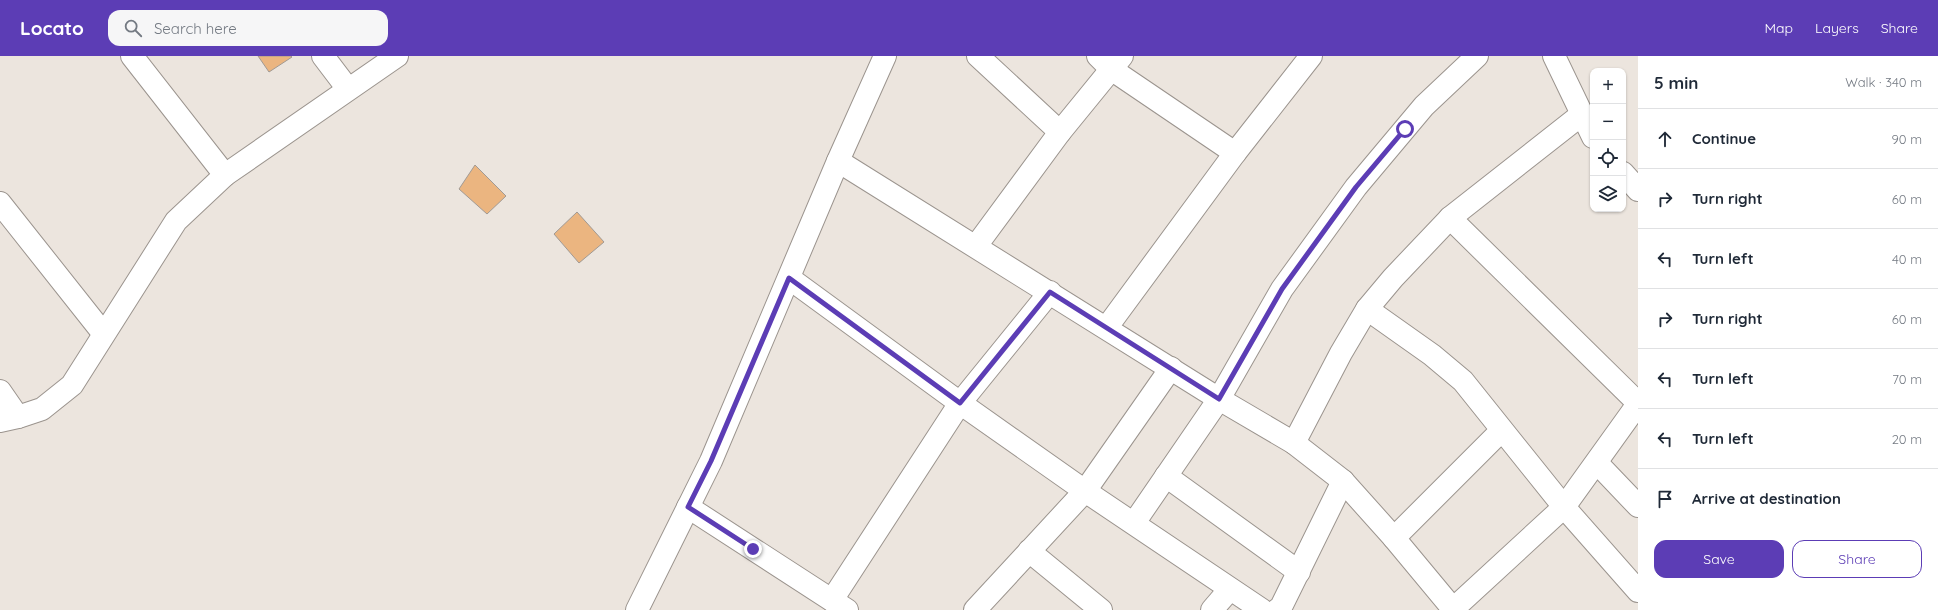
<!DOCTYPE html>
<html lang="en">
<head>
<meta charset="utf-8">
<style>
  body { margin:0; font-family:Quicksand,sans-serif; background:#f6f6f7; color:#1f2937 }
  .controls { position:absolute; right:12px; top:12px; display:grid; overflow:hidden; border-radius:8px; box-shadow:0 1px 3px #0004 }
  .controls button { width:36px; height:36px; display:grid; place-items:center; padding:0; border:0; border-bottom:1px solid #e0e1e3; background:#fff; color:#1f2937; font:20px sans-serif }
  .stop { position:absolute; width:12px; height:12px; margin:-9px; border:3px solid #5c3db5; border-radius:50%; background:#fff }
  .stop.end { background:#5c3db5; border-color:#fff; box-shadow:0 1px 4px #0008 }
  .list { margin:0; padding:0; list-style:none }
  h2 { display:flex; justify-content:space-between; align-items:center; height:52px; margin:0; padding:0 16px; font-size:17px }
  h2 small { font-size:13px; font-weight:400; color:#747a83 }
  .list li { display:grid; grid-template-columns:26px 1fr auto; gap:12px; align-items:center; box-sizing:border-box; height:60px; padding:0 16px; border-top:1px solid #e0e1e3 }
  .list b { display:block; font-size:15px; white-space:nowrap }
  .list em { font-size:13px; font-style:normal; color:#747a83 }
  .actions { display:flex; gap:8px; padding:12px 16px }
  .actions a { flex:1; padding:9px 0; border:1px solid #5c3db5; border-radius:12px; text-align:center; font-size:14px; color:#5c3db5 }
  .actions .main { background:#5c3db5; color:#fff }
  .icon { flex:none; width:22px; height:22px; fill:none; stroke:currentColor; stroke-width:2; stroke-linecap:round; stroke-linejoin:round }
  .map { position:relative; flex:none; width:1638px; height:554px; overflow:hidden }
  header { display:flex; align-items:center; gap:24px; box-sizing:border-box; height:56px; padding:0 20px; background:#5c3db5; color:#fff }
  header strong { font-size:19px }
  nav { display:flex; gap:22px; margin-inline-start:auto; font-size:14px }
  .search { width:280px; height:36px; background:#f6f6f7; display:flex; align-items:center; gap:10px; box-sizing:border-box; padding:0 14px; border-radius:12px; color:#747a83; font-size:15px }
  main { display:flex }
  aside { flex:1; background:#fff }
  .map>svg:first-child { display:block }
  .building { fill:#ebb580; stroke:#a19a94 }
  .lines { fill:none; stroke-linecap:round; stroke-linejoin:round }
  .minor-casing { stroke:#9b948e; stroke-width:24 }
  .minor { stroke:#fff; stroke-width:22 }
  .route { stroke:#5c3db5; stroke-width:5 }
</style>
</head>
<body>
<header>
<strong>Locato</strong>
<div class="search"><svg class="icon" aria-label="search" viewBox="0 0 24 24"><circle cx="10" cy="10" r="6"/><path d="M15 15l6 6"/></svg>Search here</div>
<nav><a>Map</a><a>Layers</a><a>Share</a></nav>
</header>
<main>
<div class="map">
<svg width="1638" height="554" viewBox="0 0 1638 554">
  <rect width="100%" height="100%" fill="#ece5de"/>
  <g class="building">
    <polygon points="258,0 291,0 292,1 269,16"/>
    <polygon points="475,109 506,140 487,158 459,133"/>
    <polygon points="577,156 604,186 579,207 554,178"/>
  </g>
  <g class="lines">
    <g class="minor-casing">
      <g id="minor">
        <polyline points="132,0 225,119"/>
        <polyline points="323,0 348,33"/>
        <polyline points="978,0 1060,76"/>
        <polyline points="1098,0 1111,13 1235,97"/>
        <polyline points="1554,0 1593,81"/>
        <polyline points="838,105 1219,343 1294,387 1343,425 1394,482 1453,553"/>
        <polyline points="1623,117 1638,134"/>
        <polyline points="0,147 103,277"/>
        <polyline points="1450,162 1638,347"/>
        <polyline points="976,190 1060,76 1122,0"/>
        <polyline points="789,222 960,347 1085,435 1262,554"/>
        <polyline points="1367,253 1432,299 1463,325 1564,451 1638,535"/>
        <polyline points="1107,271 1235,97 1311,0"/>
        <polyline points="0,335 18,361"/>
        <polyline points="0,365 18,361 42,353 72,329 176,165 225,119 397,0"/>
        <polyline points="1294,387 1341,297 1367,253 1393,222 1450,162 1581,59"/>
        <polyline points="1597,407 1638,450"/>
        <polyline points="1166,420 1299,516"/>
        <polyline points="688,451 847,554"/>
        <polyline points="1134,467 1219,343 1282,233 1356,131 1424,50 1477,0"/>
        <polyline points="1394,482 1501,375"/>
        <polyline points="1029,495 1101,554"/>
        <polyline points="832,544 960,347 1050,236"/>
        <polyline points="637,554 711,405 838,105 885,0"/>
        <polyline points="975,554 1085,435 1171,312"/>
        <polyline points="1212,554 1230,533"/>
        <polyline points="1277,554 1281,551 1343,425"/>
        <polyline points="1452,554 1564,451 1638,348"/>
      </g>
    </g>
    <use href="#minor" class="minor"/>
  </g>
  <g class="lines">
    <polyline class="route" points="753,493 688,451 711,405 789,222 960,347 1050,236 1219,343 1282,233 1356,131 1405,73"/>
  </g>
</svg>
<div class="controls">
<button>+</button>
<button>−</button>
<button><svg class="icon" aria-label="locate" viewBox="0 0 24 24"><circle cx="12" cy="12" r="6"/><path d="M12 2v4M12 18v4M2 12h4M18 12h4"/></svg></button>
<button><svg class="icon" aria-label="layers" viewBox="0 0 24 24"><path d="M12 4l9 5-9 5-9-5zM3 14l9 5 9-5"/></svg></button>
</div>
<div class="stop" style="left:1405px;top:73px"></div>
<div class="stop end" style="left:753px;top:493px"></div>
</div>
<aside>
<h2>5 min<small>Walk · 340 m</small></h2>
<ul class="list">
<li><svg class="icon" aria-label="ahead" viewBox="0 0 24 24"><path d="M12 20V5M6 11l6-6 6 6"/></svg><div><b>Continue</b></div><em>90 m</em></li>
<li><svg class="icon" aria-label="right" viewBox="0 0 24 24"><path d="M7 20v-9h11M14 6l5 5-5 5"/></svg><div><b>Turn right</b></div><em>60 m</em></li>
<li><svg class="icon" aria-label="left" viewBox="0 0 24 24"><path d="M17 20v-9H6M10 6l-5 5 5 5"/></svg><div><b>Turn left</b></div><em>40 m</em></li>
<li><svg class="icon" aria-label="right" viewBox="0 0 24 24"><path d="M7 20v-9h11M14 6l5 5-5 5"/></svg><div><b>Turn right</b></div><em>60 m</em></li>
<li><svg class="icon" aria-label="left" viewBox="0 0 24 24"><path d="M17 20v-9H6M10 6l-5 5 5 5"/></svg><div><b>Turn left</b></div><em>70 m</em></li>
<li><svg class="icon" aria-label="left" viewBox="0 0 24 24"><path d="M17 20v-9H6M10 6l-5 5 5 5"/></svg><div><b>Turn left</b></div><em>20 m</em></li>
<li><svg class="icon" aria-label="arrive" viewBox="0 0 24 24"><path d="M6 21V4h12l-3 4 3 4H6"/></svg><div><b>Arrive at destination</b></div></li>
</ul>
<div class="actions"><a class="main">Save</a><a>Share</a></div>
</aside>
</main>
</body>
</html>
